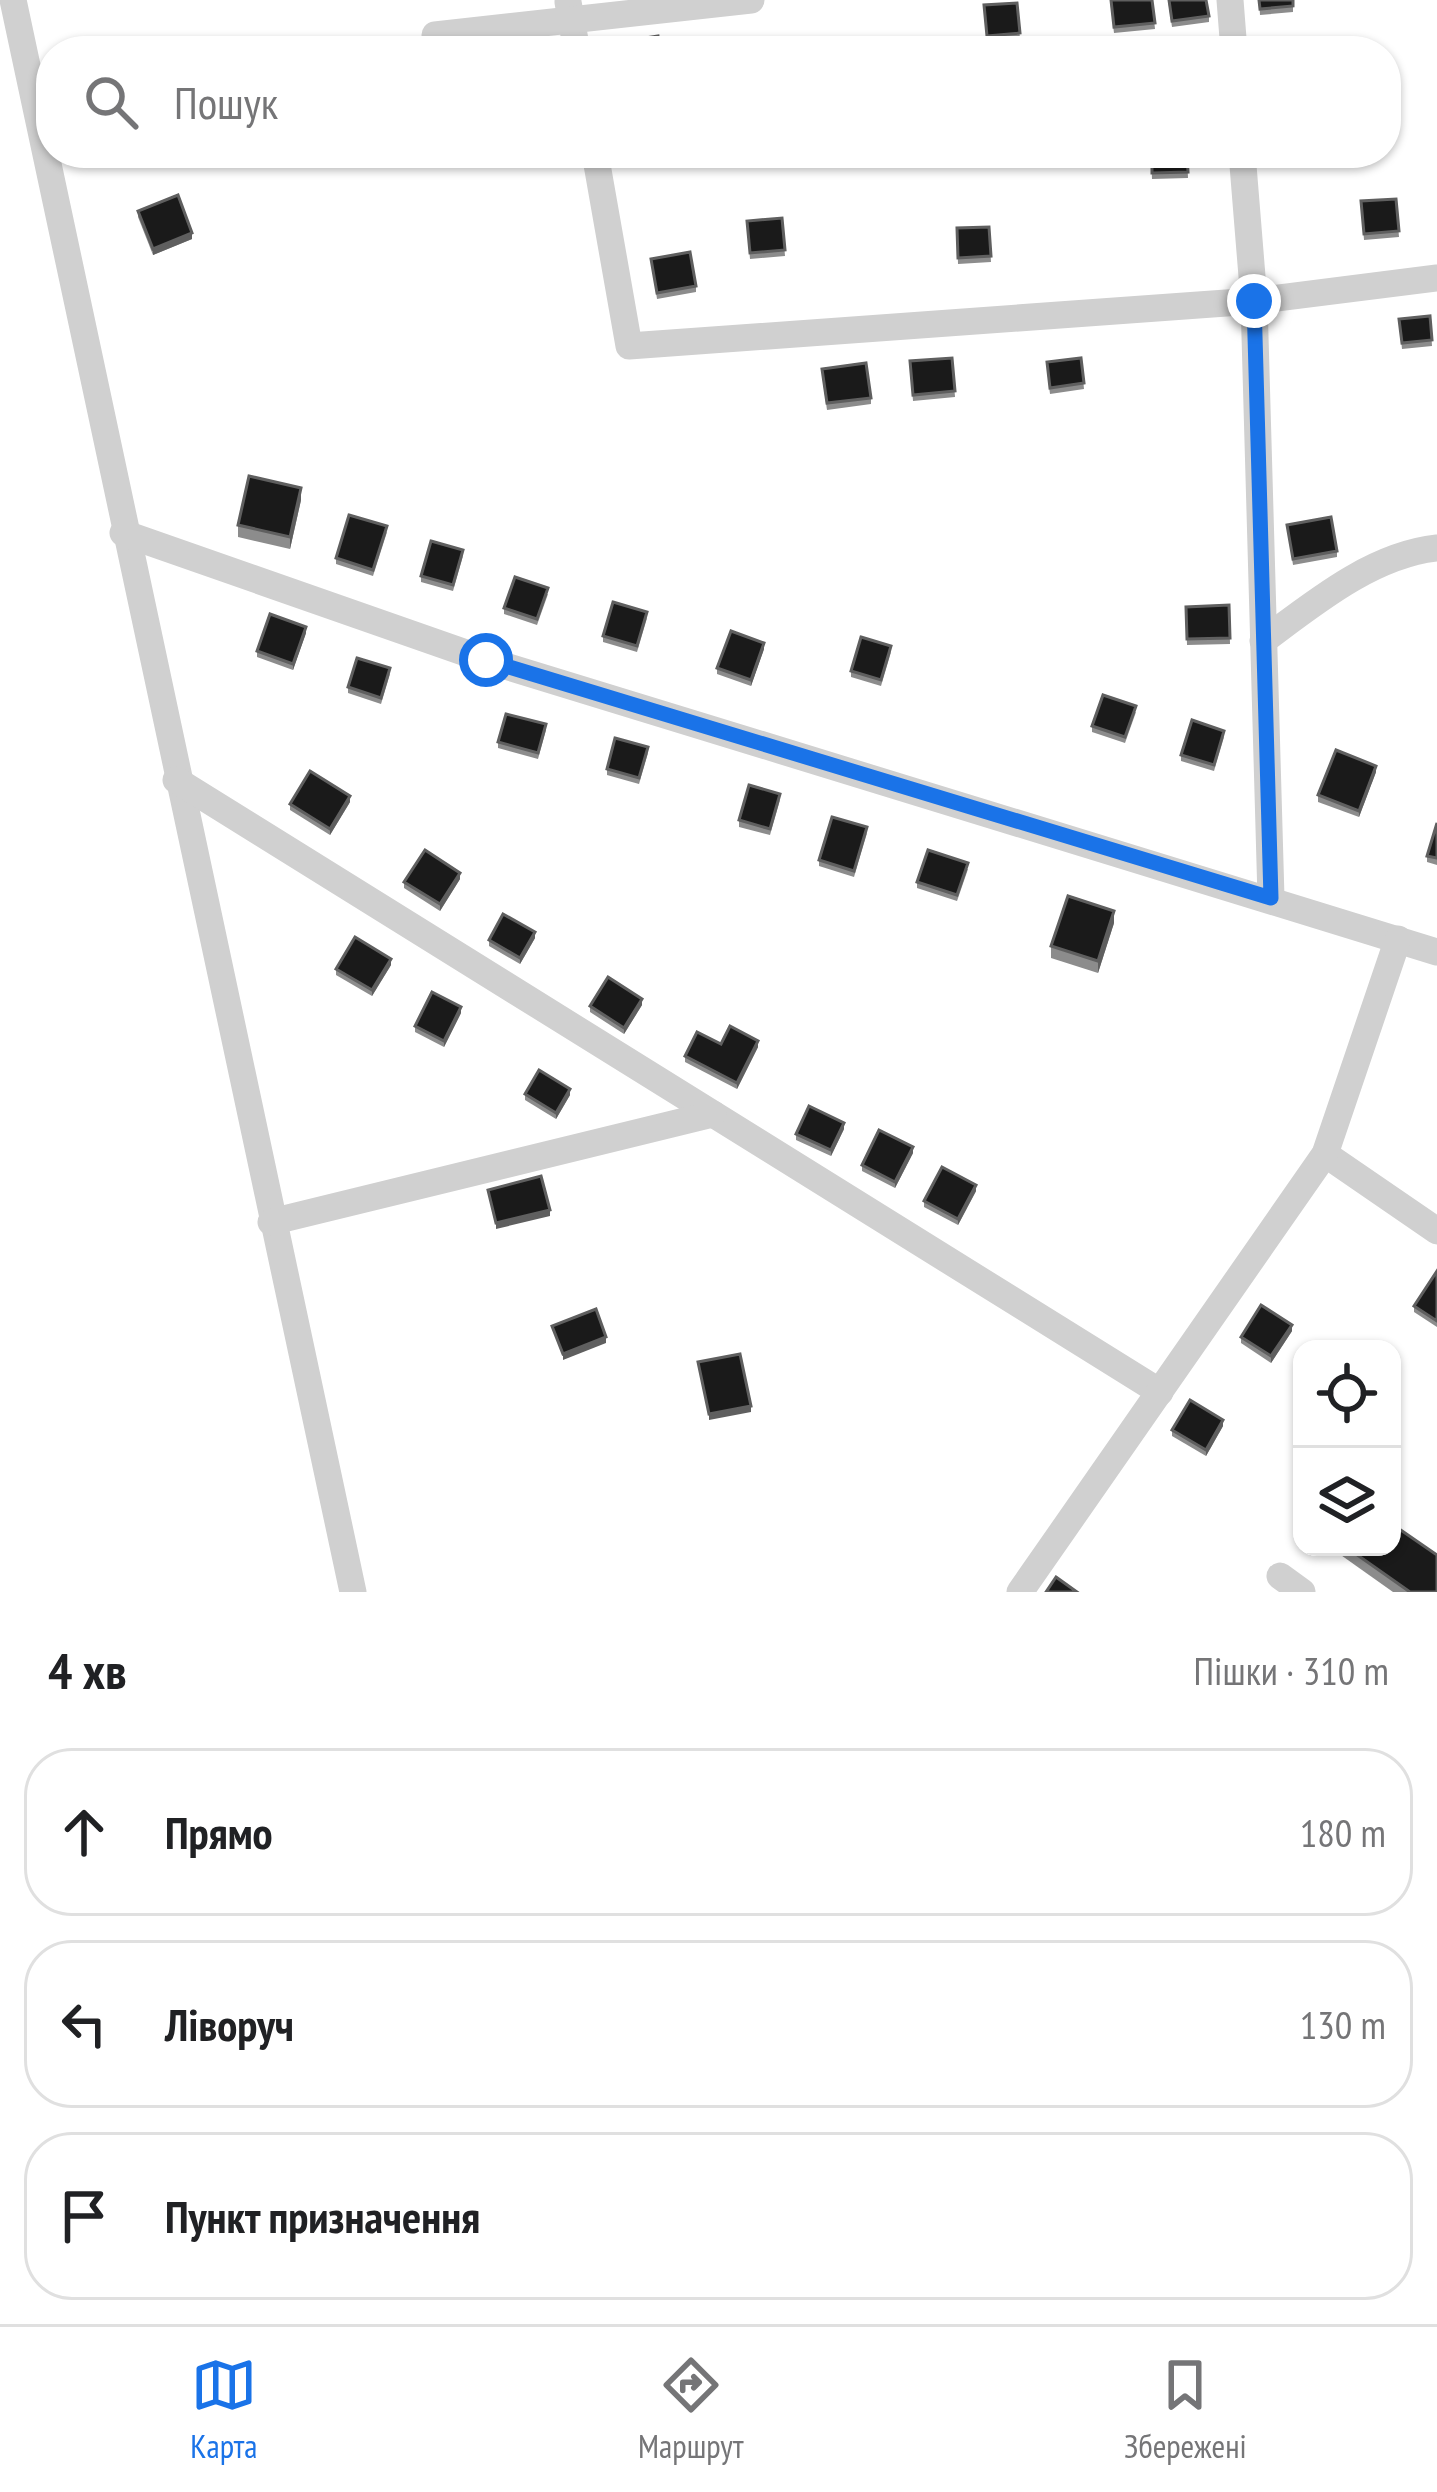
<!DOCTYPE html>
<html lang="uk">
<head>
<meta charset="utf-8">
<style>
  body { margin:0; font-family:"PT Sans Narrow",sans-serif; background:#f2f2f2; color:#202124 }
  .controls { position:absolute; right:36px; bottom:36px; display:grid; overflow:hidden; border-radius:24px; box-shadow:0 3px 9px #0004 }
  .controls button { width:108px; height:108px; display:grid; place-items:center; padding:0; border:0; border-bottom:3px solid #e0e0e0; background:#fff; color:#202124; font:60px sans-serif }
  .stop { position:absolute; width:36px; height:36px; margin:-27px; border:9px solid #1a73e8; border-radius:50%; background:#fff }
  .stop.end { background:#1a73e8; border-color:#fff; box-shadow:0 3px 12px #0008 }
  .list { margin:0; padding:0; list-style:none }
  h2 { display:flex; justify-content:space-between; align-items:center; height:156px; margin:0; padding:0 48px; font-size:51px }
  h2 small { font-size:39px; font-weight:400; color:#757577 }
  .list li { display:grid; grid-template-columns:78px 1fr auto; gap:36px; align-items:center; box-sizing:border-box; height:168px; margin:0 24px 24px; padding:0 24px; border:3px solid #e0e0e0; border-radius:48px }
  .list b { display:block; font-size:45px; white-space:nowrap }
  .list em { font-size:39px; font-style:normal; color:#757577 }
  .icon { flex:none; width:66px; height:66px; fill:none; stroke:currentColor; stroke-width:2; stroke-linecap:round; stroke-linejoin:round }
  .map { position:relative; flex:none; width:1437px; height:1592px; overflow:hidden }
  .search { position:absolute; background:#fff; box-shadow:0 3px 9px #0004; left:36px; right:36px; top:36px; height:132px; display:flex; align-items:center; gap:30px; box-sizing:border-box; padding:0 42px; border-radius:48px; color:#757577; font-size:45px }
  .sheet { height:732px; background:#fff }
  nav { display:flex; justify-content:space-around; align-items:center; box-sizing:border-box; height:168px; border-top:3px solid #e0e0e0; background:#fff; font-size:33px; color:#757577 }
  nav a { display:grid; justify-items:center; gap:6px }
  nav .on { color:#1a73e8 }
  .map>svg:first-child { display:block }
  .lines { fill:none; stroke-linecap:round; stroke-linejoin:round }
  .street { stroke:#d0d0d0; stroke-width:27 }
  .wall { fill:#8c8c8c }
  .shaded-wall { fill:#5f5f5f }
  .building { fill:#1a1a1a; stroke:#5f5f5f; stroke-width:3 }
  .route { stroke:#1a73e8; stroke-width:15 }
</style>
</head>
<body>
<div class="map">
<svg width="1437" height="1592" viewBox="0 0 1437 1592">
  <rect width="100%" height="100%" fill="#fff"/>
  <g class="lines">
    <g class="street">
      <polyline points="13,0 353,1592"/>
      <polyline points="1230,0 1234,51"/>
      <polyline points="568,2 577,51"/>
      <polyline points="435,35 751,0"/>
      <polyline points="595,153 629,346 1254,301 1437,278"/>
      <polyline points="1242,153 1254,301 1271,898"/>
      <polyline points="123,533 486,660 1437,952"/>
      <path d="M1263 641C1314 603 1372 555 1437 548"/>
      <polyline points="176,780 1160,1392"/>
      <polyline points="1325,1154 1437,1231"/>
      <polyline points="271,1222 713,1114"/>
      <polyline points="1280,1576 1302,1592"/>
      <polyline points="1020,1592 1325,1154 1398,939"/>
    </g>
  </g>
  <g class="wall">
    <polygon points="1110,0 1152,0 1155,29 1114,33"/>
    <polygon points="1168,0 1209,16 1209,22 1172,27"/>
    <polygon points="1259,0 1293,0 1293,12 1260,15"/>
    <polygon points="1017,3 1020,39 987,42 984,5"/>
    <polygon points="1151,153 1187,153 1188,178 1152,179"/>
    <polygon points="1396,199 1399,237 1364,240 1361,201"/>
    <polygon points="138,211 192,239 153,255 138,217"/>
    <polygon points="782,218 785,256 750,259 747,221"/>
    <polygon points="989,227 991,262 958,264 957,228"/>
    <polygon points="651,259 696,286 696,292 657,299"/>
    <polygon points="1430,316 1432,346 1402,349 1399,319"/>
    <polygon points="952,358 955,397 913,401 910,361"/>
    <polygon points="1081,358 1084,389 1050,394 1047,369"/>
    <polygon points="822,375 871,398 871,404 827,410"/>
    <polygon points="301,500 290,549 238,537 238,525"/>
    <polygon points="1287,525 1337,551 1337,557 1293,565"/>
    <polygon points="387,532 373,576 336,564 336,558"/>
    <polygon points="463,556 453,591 421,582 421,576"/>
    <polygon points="548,594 537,625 504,614 504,608"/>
    <polygon points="1229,605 1230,644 1187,645 1186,607"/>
    <polygon points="647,618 637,652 603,642 603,636"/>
    <polygon points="306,633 293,670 257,657 257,651"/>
    <polygon points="764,649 751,686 717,674 717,668"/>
    <polygon points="891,652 881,686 851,677 851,671"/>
    <polygon points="390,674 381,704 348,693 348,687"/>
    <polygon points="1136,712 1125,743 1092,732 1092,726"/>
    <polygon points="546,730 538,759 498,748 498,742"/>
    <polygon points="1224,737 1214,771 1181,761 1181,755"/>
    <polygon points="648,753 639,784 607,775 607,769"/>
    <polygon points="1376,772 1359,817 1318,802 1318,795"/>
    <polygon points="780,800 770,835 739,827 739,820"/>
    <polygon points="350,802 330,835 290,810 290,804"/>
    <polygon points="1437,823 1437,865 1427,862 1427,856"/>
    <polygon points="867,833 854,877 819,866 819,860"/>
    <polygon points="968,869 957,901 917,888 917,882"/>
    <polygon points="460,879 440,911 404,888 404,882"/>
    <polygon points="1114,923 1098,973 1051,958 1051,946"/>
    <polygon points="535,938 520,964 489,946 489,940"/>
    <polygon points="391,965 372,996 336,975 336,969"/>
    <polygon points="642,1005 624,1034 590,1012 590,1006"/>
    <polygon points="461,1013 444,1047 415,1032 415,1026"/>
    <polygon points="721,1044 758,1047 737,1089 685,1062 685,1056"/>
    <polygon points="525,1094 570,1095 556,1119 525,1100"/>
    <polygon points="844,1129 831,1156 796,1140 796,1134"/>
    <polygon points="913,1153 895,1188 862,1171 862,1165"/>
    <polygon points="976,1191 958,1225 924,1207 924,1201"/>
    <polygon points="1437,1271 1437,1327 1414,1312 1414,1306"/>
    <polygon points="1292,1331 1271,1363 1241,1343 1241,1337"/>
    <polygon points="1223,1426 1206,1456 1172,1436 1172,1430"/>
    <polygon points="1338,1547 1392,1547 1437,1592 1393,1592 1338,1553"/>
  </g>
  <g class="shaded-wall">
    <polygon points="192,233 192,239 153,255 153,249"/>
    <polygon points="301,488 301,500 290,549 290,537"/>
    <polygon points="306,627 306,633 293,670 293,664"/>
    <polygon points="764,643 764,649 751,686 751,680"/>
    <polygon points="1376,766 1376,772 1359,817 1359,811"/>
    <polygon points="350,796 350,802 330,835 330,829"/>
    <polygon points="460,873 460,879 440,911 440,904"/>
    <polygon points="1114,911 1114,923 1098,973 1098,961"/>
    <polygon points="535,932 535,938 520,964 520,958"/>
    <polygon points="391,959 391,965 372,996 372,990"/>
    <polygon points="642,999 642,1005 624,1034 624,1028"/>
    <polygon points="461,1007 461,1013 444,1047 444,1041"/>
    <polygon points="758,1041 758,1047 737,1089 737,1083"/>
    <polygon points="570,1089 570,1095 556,1119 556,1113"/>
    <polygon points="844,1123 844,1129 831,1156 831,1150"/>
    <polygon points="913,1147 913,1153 895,1188 895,1182"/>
    <polygon points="976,1185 976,1191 958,1225 958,1219"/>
    <polygon points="550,1210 550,1216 496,1229 496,1223"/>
    <polygon points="1292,1325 1292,1331 1271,1363 1271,1356"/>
    <polygon points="606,1337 606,1343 563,1360 563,1354"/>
    <polygon points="751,1406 751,1412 709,1420 709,1414"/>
    <polygon points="1223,1420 1223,1426 1206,1456 1206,1450"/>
  </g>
  <g class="building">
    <polygon points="1111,0 1152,0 1155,23 1114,27"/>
    <polygon points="1169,0 1206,0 1209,16 1172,21"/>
    <polygon points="1259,0 1293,0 1293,6 1260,9"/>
    <polygon points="1017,3 1020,33 987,36 984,5"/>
    <polygon points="658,36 660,51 615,51 614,43"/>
    <polygon points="542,43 544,51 508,51 507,50"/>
    <polygon points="1152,153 1187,153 1188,172 1152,173"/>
    <polygon points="178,195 192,233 153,249 138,211"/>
    <polygon points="1396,199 1399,231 1364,234 1361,201"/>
    <polygon points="782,218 785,250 750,253 747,221"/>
    <polygon points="989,227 991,256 958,258 957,228"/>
    <polygon points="690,252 696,286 657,293 651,259"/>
    <polygon points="1430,316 1432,340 1402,343 1399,319"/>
    <polygon points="952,358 955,391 913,395 910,361"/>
    <polygon points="1081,358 1084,383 1050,388 1047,362"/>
    <polygon points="866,363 871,398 827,403 822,369"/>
    <polygon points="249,476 301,488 290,537 238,525"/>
    <polygon points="349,515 387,526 373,570 336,558"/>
    <polygon points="1331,517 1337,551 1293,559 1287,525"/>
    <polygon points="431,541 463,550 453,585 421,576"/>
    <polygon points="515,577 548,588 537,619 504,608"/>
    <polygon points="613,602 647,612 637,646 603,636"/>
    <polygon points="1229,605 1230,638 1187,639 1186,607"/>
    <polygon points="270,614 306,627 293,664 257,651"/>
    <polygon points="731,631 764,643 751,680 717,668"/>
    <polygon points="861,637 891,646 881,680 851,671"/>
    <polygon points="357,658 390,668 381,698 348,687"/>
    <polygon points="1103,695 1136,706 1125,737 1092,726"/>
    <polygon points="506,714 546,724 538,753 498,742"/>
    <polygon points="1192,720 1224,731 1214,765 1181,755"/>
    <polygon points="615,738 648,747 639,778 607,769"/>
    <polygon points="1336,750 1376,766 1359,811 1318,795"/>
    <polygon points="310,771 350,796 330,829 290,804"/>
    <polygon points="749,785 780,794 770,829 739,820"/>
    <polygon points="832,817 867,827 854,871 819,860"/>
    <polygon points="1437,823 1437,858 1427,856"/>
    <polygon points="425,850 460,873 440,904 404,882"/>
    <polygon points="928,850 968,863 957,895 917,882"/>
    <polygon points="1068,896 1114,911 1098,961 1051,946"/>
    <polygon points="503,914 535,932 520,958 489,940"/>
    <polygon points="355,937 391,959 372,990 336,969"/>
    <polygon points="608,977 642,999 624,1028 590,1006"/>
    <polygon points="432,992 461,1007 444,1041 415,1026"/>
    <polygon points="730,1026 758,1041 737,1083 685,1056 697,1032 721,1044"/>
    <polygon points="539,1070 570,1089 556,1113 525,1094"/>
    <polygon points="809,1106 844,1123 831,1150 796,1134"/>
    <polygon points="879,1130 913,1147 895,1182 862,1165"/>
    <polygon points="942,1167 976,1185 958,1219 924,1201"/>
    <polygon points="541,1176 550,1210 496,1223 488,1190"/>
    <polygon points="1437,1271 1437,1321 1414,1306"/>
    <polygon points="1261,1305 1292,1325 1271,1356 1241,1337"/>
    <polygon points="596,1309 606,1337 563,1354 552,1326"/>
    <polygon points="740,1354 751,1406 709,1414 698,1362"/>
    <polygon points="1190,1400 1223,1420 1206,1450 1172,1430"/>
    <polygon points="1392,1524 1437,1555 1437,1592 1410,1592 1346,1547 1392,1547"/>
    <polygon points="1056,1577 1077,1592 1046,1592"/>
  </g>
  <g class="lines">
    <polyline class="route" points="486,660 1271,898 1254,301"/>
  </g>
</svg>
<div class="controls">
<button><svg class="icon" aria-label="locate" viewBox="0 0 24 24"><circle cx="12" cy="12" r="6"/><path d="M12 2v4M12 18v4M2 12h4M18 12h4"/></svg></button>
<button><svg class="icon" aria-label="layers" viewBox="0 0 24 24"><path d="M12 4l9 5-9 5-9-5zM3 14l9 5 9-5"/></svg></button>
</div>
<div class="stop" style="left:486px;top:660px"></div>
<div class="stop end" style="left:1254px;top:301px"></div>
<div class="search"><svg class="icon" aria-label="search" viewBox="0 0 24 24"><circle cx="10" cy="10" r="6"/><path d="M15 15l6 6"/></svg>Пошук</div>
</div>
<section class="sheet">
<h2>4 хв<small>Пішки · 310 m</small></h2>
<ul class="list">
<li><svg class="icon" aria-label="ahead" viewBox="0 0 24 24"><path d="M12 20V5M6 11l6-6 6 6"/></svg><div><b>Прямо</b></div><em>180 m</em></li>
<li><svg class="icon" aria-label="left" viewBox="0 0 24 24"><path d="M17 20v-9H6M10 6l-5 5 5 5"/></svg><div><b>Ліворуч</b></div><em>130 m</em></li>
<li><svg class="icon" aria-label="arrive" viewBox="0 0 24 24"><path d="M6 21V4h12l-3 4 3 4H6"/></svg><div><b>Пункт призначення</b></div></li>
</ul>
</section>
<nav>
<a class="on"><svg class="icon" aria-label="map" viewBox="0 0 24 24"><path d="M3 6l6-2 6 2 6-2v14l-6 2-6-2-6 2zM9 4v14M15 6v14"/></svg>Карта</a>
<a><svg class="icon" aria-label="directions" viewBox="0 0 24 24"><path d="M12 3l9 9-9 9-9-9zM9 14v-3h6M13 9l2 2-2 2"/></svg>Маршрут</a>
<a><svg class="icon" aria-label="saved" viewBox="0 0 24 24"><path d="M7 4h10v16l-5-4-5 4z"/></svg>Збережені</a>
</nav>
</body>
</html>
